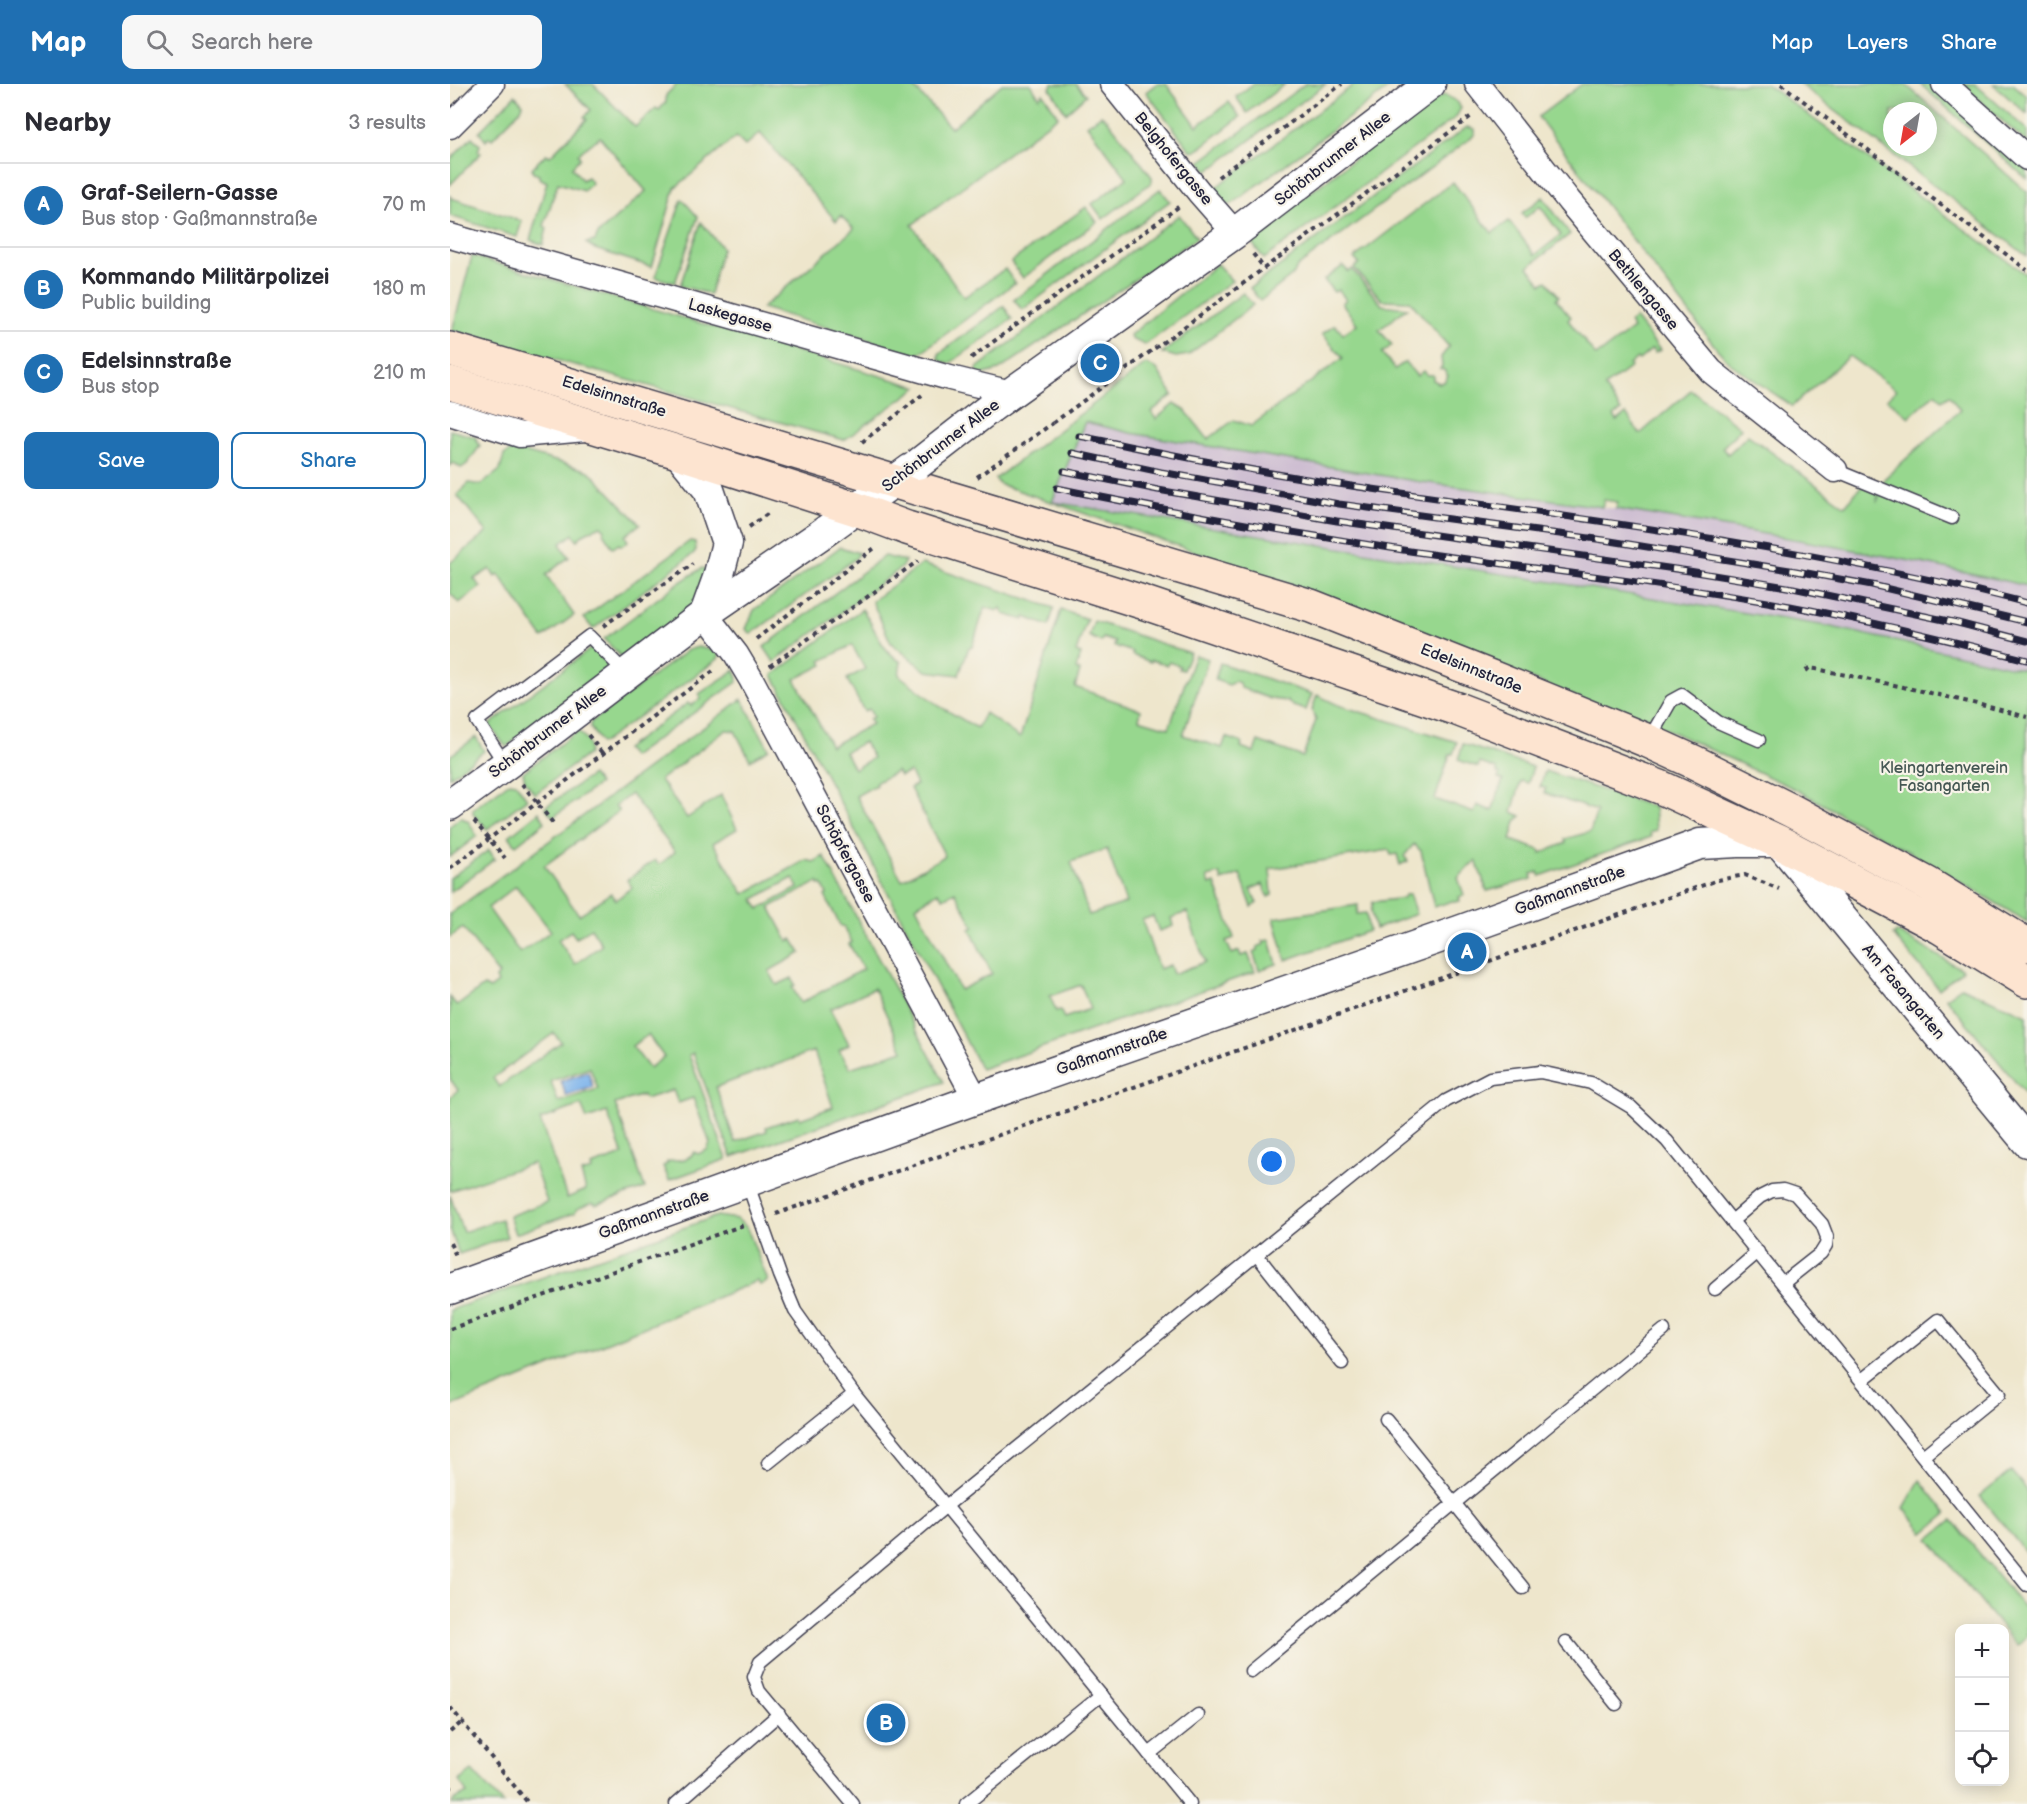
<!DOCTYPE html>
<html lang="en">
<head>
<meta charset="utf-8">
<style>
  body { margin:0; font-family:"Balsamiq Sans",sans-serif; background:#f7f7f7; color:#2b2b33 }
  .controls { position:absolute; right:18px; bottom:18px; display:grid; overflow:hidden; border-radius:12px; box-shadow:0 3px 15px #0003 }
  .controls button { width:54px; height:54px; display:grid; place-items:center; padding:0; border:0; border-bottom:2px solid #e1e1e2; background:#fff; color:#2b2b33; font:30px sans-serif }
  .compass { position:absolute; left:1433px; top:18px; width:54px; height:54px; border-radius:50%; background:#fff; box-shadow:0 3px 15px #0003; rotate:211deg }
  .you { position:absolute; left:822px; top:1078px; width:21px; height:21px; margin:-15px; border:4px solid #fff; border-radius:50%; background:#1a73e8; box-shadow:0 0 0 9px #1a73e833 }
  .badge { display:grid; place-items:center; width:39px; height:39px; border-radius:50%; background:#1f6fb2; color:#fff; font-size:20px; font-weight:700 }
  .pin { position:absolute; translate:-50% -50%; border:3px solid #fff; box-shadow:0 2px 6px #0006 }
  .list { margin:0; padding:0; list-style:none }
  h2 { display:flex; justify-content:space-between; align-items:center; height:78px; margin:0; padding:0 24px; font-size:26px }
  h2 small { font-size:20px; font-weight:400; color:#7c7c81 }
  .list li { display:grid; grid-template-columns:39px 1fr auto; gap:18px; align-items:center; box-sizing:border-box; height:84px; padding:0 24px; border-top:2px solid #e1e1e2 }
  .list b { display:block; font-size:22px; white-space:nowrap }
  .list p { margin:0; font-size:20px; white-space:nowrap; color:#7c7c81 }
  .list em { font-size:20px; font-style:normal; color:#7c7c81 }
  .actions { display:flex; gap:12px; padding:18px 24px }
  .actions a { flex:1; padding:14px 0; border:2px solid #1f6fb2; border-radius:12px; text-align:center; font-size:21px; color:#1f6fb2 }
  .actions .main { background:#1f6fb2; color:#fff }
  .icon { flex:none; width:33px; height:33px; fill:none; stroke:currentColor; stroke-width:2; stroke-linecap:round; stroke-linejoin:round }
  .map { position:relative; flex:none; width:1577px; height:1720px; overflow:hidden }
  header { display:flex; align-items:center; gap:36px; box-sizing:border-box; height:84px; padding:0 30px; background:#1f6fb2; color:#fff }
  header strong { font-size:28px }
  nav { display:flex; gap:33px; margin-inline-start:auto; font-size:21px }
  .search { width:420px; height:54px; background:#f7f7f7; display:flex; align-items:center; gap:15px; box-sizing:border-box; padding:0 21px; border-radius:12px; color:#7c7c81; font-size:22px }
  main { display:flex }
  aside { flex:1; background:#fff }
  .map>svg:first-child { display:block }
  .industrial { fill:#cebed2 }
  .green { fill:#97d78e; stroke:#5c7c64; stroke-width:1.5; fill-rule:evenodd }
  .water { fill:#7cb3ec; stroke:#4f6a94; stroke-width:1.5 }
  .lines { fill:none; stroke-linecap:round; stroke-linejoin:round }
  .service-casing { stroke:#413f51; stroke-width:15 }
  .minor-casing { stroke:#413f51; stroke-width:27 }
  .tertiary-casing { stroke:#413f51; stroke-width:33 }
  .secondary-casing { stroke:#413f51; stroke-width:36 }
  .path { stroke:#413f51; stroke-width:4; stroke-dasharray:4.5 4.5; stroke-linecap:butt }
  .service { stroke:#fff; stroke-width:12 }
  .minor { stroke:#fff; stroke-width:24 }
  .tertiary { stroke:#fff; stroke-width:30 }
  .secondary { stroke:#fde4d0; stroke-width:33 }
  .rail-casing { stroke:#22223b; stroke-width:7 }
  .rail { stroke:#f7f3e8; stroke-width:4.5; stroke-dasharray:14; stroke-linecap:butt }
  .tertiary-bridge-casing { stroke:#413f51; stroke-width:33; stroke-linecap:butt }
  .path-bridge { stroke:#413f51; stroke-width:4; stroke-dasharray:4.5 4.5; stroke-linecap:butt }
  .tertiary-bridge { stroke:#fff; stroke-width:30 }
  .labels { text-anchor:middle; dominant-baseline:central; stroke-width:4.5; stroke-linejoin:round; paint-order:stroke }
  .street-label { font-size:16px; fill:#22223b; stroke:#f7f3e8 }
  .park-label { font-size:16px; fill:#455854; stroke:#f7f3e8 }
</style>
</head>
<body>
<header>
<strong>Map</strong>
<div class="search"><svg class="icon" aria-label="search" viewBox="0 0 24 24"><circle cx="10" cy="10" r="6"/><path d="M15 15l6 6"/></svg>Search here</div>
<nav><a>Map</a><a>Layers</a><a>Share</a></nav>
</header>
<main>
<aside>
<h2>Nearby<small>3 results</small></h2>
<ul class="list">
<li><span class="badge">A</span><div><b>Graf-Seilern-Gasse</b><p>Bus stop · Gaßmannstraße</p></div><em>70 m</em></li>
<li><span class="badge">B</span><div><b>Kommando Militärpolizei</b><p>Public building</p></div><em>180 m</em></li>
<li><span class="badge">C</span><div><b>Edelsinnstraße</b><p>Bus stop</p></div><em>210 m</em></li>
</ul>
<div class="actions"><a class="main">Save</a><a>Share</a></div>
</aside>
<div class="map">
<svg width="1577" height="1720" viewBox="0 0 1577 1720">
  <rect width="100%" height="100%" fill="#f7f3e8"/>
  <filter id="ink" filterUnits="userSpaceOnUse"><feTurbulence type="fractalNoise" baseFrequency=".0167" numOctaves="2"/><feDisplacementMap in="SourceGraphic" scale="12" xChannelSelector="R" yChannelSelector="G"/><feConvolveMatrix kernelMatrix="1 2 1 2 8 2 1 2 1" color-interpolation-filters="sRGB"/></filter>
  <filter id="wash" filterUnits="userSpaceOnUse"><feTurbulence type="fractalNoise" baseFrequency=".008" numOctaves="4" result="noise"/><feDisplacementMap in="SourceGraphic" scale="24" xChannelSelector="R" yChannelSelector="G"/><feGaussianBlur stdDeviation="1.35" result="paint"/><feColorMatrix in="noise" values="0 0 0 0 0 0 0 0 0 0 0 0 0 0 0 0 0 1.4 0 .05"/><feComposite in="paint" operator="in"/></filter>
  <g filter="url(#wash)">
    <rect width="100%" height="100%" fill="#eee6cc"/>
    <polygon class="industrial" points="634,338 680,349 965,397 1166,425 1393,463 1489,481 1577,502 1577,586 1377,542 602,418"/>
    <g class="green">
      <polygon points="115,0 143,0 185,43 206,24 209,26 216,18 216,11 227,0 461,0 501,44 552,0 581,0 589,13 593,9 608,32 462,141 514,213 555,185 565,199 467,271 312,224 404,145 391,132 386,137 310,49 295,62 286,53 225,104 202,183 145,165 136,159 145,157 148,150 196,107 150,53 128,70 130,74 122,83 132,96 137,93 142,99 134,107 108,99 94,142 97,144 93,161 80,156 97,98 89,94 89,91 83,89 82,84 96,70 100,72 137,35 134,33 141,26"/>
      <polygon points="602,0 626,0 636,11 616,29 600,4"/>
      <polygon points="706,0 716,0 747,42 779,18 790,33 746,67 740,66 696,8"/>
      <polygon points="803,0 835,0 797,29 786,13"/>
      <polygon points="855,0 876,0 758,87 750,78"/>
      <polygon points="905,0 944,0 782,120 775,121 762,106"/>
      <path d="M1132 0H1316L1577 191V502C1441 470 1304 448 1166 425L1168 418 1154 416 1152 423 965 397 680 349 635 338 602 418 1377 542 1577 586V838L1486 783 1347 706 1188 632 1184 636 899 522 781 480 549 400 545 395 696 280 707 285 723 311 701 328 706 335 724 320 735 326 758 355 784 336 801 342 893 274 872 250 885 241 893 250 907 240 892 219 896 216 889 206 884 208 874 196 893 182 899 188 902 185 932 221 957 224 929 246 942 261 932 269 945 285 955 278 967 292 973 287 977 291H983V296L989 299 994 298 998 292 994 286 990 285 992 282 991 273 999 263 960 217 932 216 904 184 909 180 904 174 1003 98 1042 149 1059 137 1085 171 1111 151 1090 122 1075 134 1072 129 1093 113 1120 150 1078 183 1092 200 1097 197 1109 212 1106 215 1121 233 1118 236 1146 272 1183 245 1179 239 1185 234 1210 266 1205 269 1202 265 1189 276 1187 274 1179 281 1181 283 1154 303 1171 327 1164 332 1167 337 1176 330 1190 350 1241 306 1291 344 1272 364 1278 370 1298 351 1395 422 1412 401 1428 411 1427 418 1434 395 1510 326 1499 311 1492 316 1485 309 1459 333 1437 315 1446 306 1399 272 1342 322 1281 280 1267 265 1088 33Z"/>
      <path d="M1350 0H1455L1577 108V172ZM1442 27H1478V63H1442Z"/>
      <polygon points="1470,0 1481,0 1577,85 1577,95"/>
      <polygon points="1511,0 1525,0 1577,46 1577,59"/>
      <polygon points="1543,0 1563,0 1577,12 1577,30"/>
      <polygon points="65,11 73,20 71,25 42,55 39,53 36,57 29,48"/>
      <polygon points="995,11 1006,17 1011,24 1006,33 814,175 799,155 982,16"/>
      <polygon points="651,31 657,35 702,93 702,98 653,135 642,120 677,94 637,41"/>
      <polygon points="1017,43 1025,45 1025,50 1020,55 847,183 844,190 810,217 800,204"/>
      <polygon points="22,53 30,61 28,67 31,69 0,101 0,76"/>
      <polygon points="710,105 720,117 572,226 564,216"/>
      <polygon points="0,111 1,114 72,137 67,153 0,132"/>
      <polygon points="232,115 248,133 225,199 205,193"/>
      <polygon points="636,123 647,138 573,194 561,178"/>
      <polygon points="729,131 747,154 549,286 528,292 527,284"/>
      <polygon points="251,138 272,164 260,210 230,202"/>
      <polygon points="22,172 414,287 468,303 393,357 394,356 2,247"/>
      <polygon points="767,180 782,197 695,261 681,255 680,251"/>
      <polygon points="793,209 803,221 738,271 726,273 712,269"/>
      <polygon points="554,222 562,235 499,280 489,276 489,270"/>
      <polygon points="0,346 25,353 30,362 17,380 11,384 4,379 0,382"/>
      <polygon points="64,365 139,387 190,440 175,452 178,457 171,462 169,460 163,464 153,449 155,446 151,442 135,449 127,456 123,450 110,460 119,473 96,491 124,531 93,554 49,491 45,493 40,485 24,495 31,503 9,519 0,509 0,479 37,448 7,411 19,399 31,401 50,386 54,371"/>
      <polygon points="240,457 245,458 246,466 243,470 143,545 134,534"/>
      <polygon points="390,463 409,469 406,474 301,550 296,545 304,526"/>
      <polygon points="434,472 455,477 451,484 324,578 314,563"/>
      <polygon points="472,480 604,524 599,542 575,533 574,536 554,530 551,524 547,527 535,523 522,563 519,563 509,591 476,587 441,559 422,517"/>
      <polygon points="252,484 263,487 251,515 174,576 154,555 227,500"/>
      <path d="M412 525C427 546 428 563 451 578L449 591 489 622 527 644 535 629 570 654 611 526 637 535 626 568 631 570 626 585 630 587 625 603 691 626 689 635 719 644 745 571 758 575 733 651 772 664 776 653 792 659 791 663 804 668 808 657 853 673 866 636 862 626 867 611 888 621 1007 658 1003 670H1000L985 715 1024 729 1027 721 1042 727 1053 696 1048 694 1050 690 1047 689V685L1030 679 1028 683 1008 676 1013 660 1083 683 1078 699 1071 697 1062 728 1071 732 1066 737 1061 756 1090 766 1091 769 1116 759 1115 755 1140 748 1147 727 1094 709 1096 704 1090 703 1095 687 1204 723 1206 746 1200 749 1201 753 1090 792 1088 788 1081 790 1082 795 1037 807 1026 776 1008 794 1014 811 1009 813 1010 817 1005 818 1002 817 984 823 971 767 964 760 954 772 958 777 950 781 947 770 941 771 939 766 820 785 822 811 818 813 813 800 801 805 807 819 802 823 790 790 772 797 770 790 757 793 760 801 765 799 784 854 776 857 782 870 789 867 791 872 798 870 805 888 531 985 323 591ZM402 561 415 585 397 595 414 627 419 625 423 633 419 635 422 640 381 662 345 595 373 581 371 577ZM414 658 423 674 404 685 395 668ZM447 687 450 692 460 688 466 701 460 704 495 772 452 796 406 712 426 701 425 699ZM657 765 676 819 639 831 621 778ZM488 808 493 814 505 808 524 843 520 845 542 890 510 906 466 822ZM737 828 755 878 723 890 720 881 709 885 692 836 703 832 709 847 723 842 721 834ZM631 901 640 925 614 934 610 926 606 927 600 912Z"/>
      <polygon points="644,537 740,569 733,586 729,585 730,582 719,578 717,581 702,576 701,578 682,571 683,568 664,562 665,558 653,554 651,558 639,552"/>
      <polygon points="143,563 161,584 56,663 39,641"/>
      <polygon points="248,563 270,568 268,575 151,660 140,643 141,638 238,566"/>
      <polygon points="770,579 862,610 856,626 843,622 837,617 821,615 791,604 789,599 785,597 779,601 765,596"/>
      <polygon points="285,586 288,594 287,598 182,673 175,665 238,619 241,622 251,614 249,610"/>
      <path d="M292 615 319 665 300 676 285 647 276 646 210 696 237 734 271 711 287 745 263 759 294 810 356 776 364 778 374 772 494 998 282 1073 243 969 239 971 277 1075 219 1096 213 1082 217 1080V1078C228 1074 237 1079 244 1068L248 1070 257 1066 260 1059 243 1014 228 1019 223 1006 195 1015 193 1011 165 1020 195 1104 146 1121 142 1119 127 1125 125 1129 65 1150 59 1132 97 1118 83 1079 0 1107V1013L8 1006 0 995V913L7 922 34 902 40 905 48 899 46 894 49 891 13 844 0 853V830ZM181 710 225 768 209 781 205 776 177 796 182 803 166 816 161 809 129 831 94 782 169 727 165 722ZM343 794 348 804 309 825 304 815ZM368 798 369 801 372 800 377 810 375 812 391 843 393 842 402 858 399 860 413 885 351 919 342 903 345 901 342 894 327 901 319 887 351 869 342 855 338 857 320 823ZM66 802 101 847 70 869 38 824ZM141 844 152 861 125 880 108 856 121 847 126 854ZM424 904 453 966 400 984 389 966 399 960 380 925ZM104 949 111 958 49 1003 43 994ZM198 951 214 973 199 984 182 962ZM364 967 383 1023 350 1035 349 1032 316 1043 317 1047 285 1058 266 1003ZM140 984 148 1005 108 1018 101 997ZM131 1021 137 1035 157 1028 173 1071 141 1082 142 1086 131 1089 136 1106 117 1114 90 1036Z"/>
      <path d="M128 647C136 654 141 659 138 670L85 710 75 697 73 688Z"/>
      <polygon points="26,653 34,667 0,693 0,672"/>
      <polygon points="142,691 149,700 103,733 95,723"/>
      <polygon points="60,698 66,699 77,715 37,745 23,730 23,725"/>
      <polygon points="89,728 95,738 66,761 59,752"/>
      <polygon points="11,733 19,738 27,752 0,773 0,742"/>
      <polygon points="39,766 45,775 0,808 0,794"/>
      <polygon points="959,810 966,830 925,845 921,828 923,818 954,814 955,811"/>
      <polygon points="908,821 907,830 916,829 919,847 836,876 824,834"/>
      <polygon points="1447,848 1513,886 1489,905 1443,851"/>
      <polygon points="820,856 827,880 809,886 803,868 808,866 807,863 815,860 813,857"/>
      <polygon points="1511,903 1577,931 1577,1012 1496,914"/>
      <polygon points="0,1111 13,1148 51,1135 57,1153 9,1170 0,1145"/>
      <polygon points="267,1132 287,1135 297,1144 318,1197 310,1201 307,1197 0,1323 0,1226"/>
      <polygon points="1561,1387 1577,1406 1577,1470 1530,1412"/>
      <polygon points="1470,1396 1497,1430 1474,1449 1454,1424"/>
      <polygon points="1502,1436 1577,1527 1577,1553 1567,1562 1479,1455"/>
      <polygon points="22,1687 53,1720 2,1720 4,1716 17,1709 9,1697"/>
    </g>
    <polygon class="water" points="138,988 143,1003 116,1012 111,997"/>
  </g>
  <g filter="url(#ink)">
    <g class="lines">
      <g class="service-casing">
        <g id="service">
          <polyline points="1385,386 1502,434"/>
          <polyline points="1198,657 1221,617 1232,611 1268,638 1309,656"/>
          <polyline points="55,680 27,637 139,552 176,589"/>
          <polyline points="297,1098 330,1191 345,1227 404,1310 740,1720"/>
          <polyline points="1282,1137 1310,1113 1322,1107 1333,1106 1345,1110 1372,1140 1377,1153 1376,1161 1371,1169 1333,1199"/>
          <polyline points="806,1170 892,1279"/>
          <polyline points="1265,1205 1308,1168"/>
          <polyline points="1412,1296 1488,1236 1549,1310 1473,1372"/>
          <polyline points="936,1335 1073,1504"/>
          <polyline points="318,1379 404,1310"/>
          <polyline points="1116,1558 1166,1620"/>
          <polyline points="801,1587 1214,1246"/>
          <polyline points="699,1670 748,1631"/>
          <polyline points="226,1720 329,1630"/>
          <polyline points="403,1720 309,1607 304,1593 310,1578 496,1422 996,1017 1040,994 1090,988 1141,999 1181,1023 1217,1057 1577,1501"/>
          <polyline points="516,1720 651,1611"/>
        </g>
      </g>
      <g class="minor-casing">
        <g id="minor">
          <polyline points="662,0 749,108 785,149"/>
          <polyline points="1027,0 1119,117 1261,287 1385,386"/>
          <polyline points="1494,0 1577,74"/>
          <polyline points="0,42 42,0"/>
          <polyline points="0,152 496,293 561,309"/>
          <polyline points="0,329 70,351 135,345"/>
          <polyline points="255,530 286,570 301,595 526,1015"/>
        </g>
      </g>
      <g class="tertiary-casing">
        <g id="tertiary">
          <polyline points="540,324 785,149 980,0"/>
          <polyline points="228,368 259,406 277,459 268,494 255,530"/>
          <polyline points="0,721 80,663 255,530 370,451 461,385"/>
          <polyline points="0,1205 526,1015 1009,847 1250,760 1288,758 1329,758 1577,1058"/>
        </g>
      </g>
      <g class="secondary-casing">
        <g id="secondary">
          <polyline points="0,265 861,522 1041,593 1198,657 1244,678 1342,727 1478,800 1577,861"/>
          <polyline points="0,299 228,368 406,425 457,444 692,518 1007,625 1210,703 1329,758 1490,843 1577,897"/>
        </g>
      </g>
      <g class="path">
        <polyline points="1331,0 1577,186"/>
        <polyline points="768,93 892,0"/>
        <polyline points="803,170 814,184"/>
        <polyline points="521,274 731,121"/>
        <polyline points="603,339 1023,31"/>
        <polyline points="412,358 472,311"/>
        <polyline points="299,443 320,428"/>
        <polyline points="153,542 243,480"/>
        <polyline points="306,555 426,463"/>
        <polyline points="320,582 468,477"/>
        <path d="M1356 587 1359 584 1366 585C1437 599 1507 614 1577 633"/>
        <polyline points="138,651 153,670"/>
        <polyline points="72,700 103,739"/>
        <polyline points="24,737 55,774"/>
        <polyline points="0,784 266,585"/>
        <polyline points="326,1130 1268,796 1295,791 1329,805"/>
        <polyline points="0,1159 7,1174"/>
        <polyline points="0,1245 294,1141"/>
        <polyline points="0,1623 79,1720"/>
        <polyline points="0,1648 12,1638"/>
        <polyline points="0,1702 0,1705"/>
      </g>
      <use href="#service" class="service"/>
      <use href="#minor" class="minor"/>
      <use href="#tertiary" class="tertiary"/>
      <use href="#secondary" class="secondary"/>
      <g class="rail-casing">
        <g id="rail">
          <path d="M629 352C657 357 686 364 714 369 774 381 835 392 895 401 1124 434 1353 461 1577 519"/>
          <polyline points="622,369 711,388 889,420 1154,456 1346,487 1422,501 1577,538"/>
          <polyline points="614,387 708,406 887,437 1239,487 1343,504 1508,539 1577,557"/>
          <path d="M607 404C722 428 838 448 953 466 1082 485 1212 499 1340 522 1420 537 1499 556 1577 576"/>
        </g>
      </g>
      <use href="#rail" class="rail"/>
      <g class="tertiary-bridge-casing">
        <polyline id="tertiary-bridge" points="468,380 540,324"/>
      </g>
      <polyline class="path-bridge" points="527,393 603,339"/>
      <use href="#tertiary-bridge" class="tertiary-bridge"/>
    </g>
  </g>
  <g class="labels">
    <g class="street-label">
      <text transform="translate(723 75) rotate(51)">Belghofergasse</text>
      <text transform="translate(883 75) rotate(-38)">Schönbrunner Allee</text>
      <text transform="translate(1193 206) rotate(50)">Bethlengasse</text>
      <text transform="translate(280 232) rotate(16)">Laskegasse</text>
      <text transform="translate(164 313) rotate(17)">Edelsinnstraße</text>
      <text transform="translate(491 362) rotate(-37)">Schönbrunner Allee</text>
      <text transform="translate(1021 585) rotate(22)">Edelsinnstraße</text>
      <text transform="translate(98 648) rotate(-37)">Schönbrunner Allee</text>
      <text transform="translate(395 770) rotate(62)">Schöpfergasse</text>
      <text transform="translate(1120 807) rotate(-20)">Gaßmannstraße</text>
      <text transform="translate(1453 908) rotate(50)">Am Fasangarten</text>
      <text transform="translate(662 968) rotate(-19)">Gaßmannstraße</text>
      <text transform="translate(204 1131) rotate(-20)">Gaßmannstraße</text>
    </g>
    <g class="park-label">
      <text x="1494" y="684">Kleingartenverein<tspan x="1494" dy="18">Fasangarten</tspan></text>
    </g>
  </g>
</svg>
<div class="controls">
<button>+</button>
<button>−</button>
<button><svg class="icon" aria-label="locate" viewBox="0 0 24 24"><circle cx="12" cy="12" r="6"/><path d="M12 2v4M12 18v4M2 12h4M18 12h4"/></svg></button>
</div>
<svg class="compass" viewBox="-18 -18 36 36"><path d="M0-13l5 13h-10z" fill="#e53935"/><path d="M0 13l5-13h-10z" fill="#7c7c81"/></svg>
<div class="you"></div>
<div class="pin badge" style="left:1017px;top:868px">A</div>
<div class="pin badge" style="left:436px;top:1639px">B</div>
<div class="pin badge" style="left:650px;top:279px">C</div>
</div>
</main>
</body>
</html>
